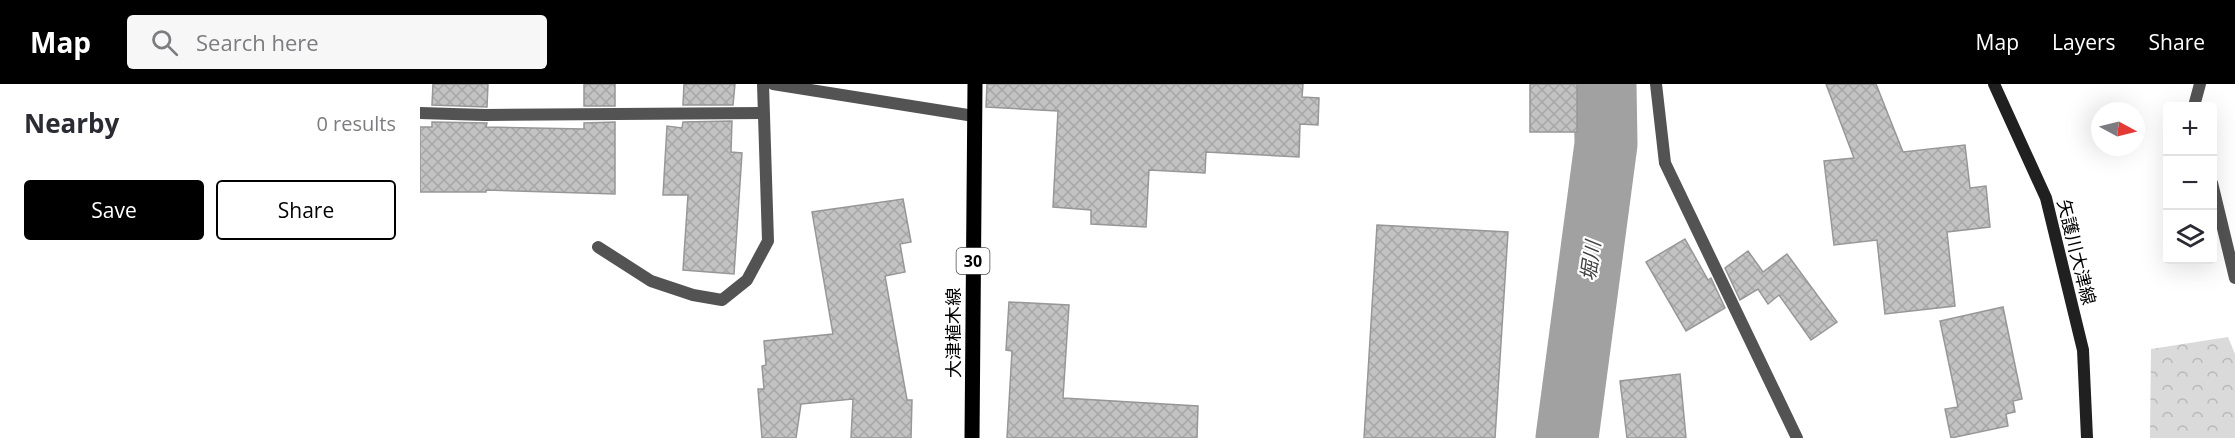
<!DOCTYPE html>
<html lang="en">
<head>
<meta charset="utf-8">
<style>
  body { margin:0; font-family:"Open Sans","Noto Sans JP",sans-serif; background:#f7f7f7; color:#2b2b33 }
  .controls { position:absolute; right:18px; top:18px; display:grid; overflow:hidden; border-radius:6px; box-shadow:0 6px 24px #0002 }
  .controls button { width:54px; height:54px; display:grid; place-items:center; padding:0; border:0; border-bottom:2px solid #e1e1e2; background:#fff; color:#2b2b33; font:30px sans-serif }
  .compass { position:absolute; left:1671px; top:18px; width:54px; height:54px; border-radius:50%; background:#fff; box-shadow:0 6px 24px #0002; rotate:97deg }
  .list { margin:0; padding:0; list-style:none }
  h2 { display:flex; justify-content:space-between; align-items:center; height:78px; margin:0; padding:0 24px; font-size:26px }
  h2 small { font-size:20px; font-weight:400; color:#7c7c81 }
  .actions { display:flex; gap:12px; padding:18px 24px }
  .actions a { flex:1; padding:14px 0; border:2px solid #000; border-radius:6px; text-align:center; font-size:21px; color:#000 }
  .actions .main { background:#000; color:#fff }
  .icon { flex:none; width:33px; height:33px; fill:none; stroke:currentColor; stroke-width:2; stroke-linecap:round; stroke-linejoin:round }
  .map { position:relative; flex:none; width:1815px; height:354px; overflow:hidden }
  header { display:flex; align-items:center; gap:36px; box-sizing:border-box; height:84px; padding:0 30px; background:#000; color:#fff }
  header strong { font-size:28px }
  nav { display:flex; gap:33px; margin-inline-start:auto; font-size:21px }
  .search { width:420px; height:54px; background:#f7f7f7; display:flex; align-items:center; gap:15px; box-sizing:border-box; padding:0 21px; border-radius:6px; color:#7c7c81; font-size:22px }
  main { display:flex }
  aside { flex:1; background:#fff }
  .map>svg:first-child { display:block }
  .forest { fill:url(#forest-crowns) }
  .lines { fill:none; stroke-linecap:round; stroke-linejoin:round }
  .river { stroke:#a1a1a1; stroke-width:63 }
  .building { fill:url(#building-cross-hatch); stroke:#979797; stroke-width:1.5 }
  .street { stroke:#535353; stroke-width:12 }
  .secondary { stroke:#202020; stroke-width:12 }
  .primary { stroke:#000; stroke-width:15 }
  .labels { text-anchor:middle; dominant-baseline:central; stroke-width:4.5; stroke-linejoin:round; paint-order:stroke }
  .shield { fill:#fff; stroke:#4c4c4c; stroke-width:1.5 }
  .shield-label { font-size:16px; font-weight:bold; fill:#000 }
  .street-label { font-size:18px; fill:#000; stroke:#fff }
  .water-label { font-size:20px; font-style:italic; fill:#424242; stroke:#fff }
</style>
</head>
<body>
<header>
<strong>Map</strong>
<div class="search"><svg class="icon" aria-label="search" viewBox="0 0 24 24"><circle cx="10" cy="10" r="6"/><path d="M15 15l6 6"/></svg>Search here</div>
<nav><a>Map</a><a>Layers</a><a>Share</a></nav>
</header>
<main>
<aside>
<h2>Nearby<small>0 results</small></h2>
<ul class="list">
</ul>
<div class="actions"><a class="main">Save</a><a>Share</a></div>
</aside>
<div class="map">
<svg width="1815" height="354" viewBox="0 0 1815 354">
  <defs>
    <pattern id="forest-crowns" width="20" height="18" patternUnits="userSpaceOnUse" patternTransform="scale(1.5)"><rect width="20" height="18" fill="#dadada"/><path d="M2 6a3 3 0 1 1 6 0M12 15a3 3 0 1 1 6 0" fill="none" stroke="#b9b9b9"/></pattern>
    <pattern id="building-cross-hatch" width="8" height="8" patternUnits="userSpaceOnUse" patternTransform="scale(1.5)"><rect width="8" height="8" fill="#c3c3c3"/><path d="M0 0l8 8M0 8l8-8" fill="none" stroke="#a6a6a6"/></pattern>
  </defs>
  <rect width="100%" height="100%" fill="#fff"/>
  <polygon class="forest" points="1808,253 1815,270 1815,354 1730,354 1731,265"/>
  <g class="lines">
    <polyline class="river" points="1147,354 1186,60 1185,0"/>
  </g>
  <g class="building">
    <polygon points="13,0 68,0 67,23 12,21"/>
    <rect x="164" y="0" width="31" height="22"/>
    <polygon points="264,0 315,0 313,21 263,21"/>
    <polygon points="567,0 883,0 882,13 899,14 898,41 880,40 879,73 786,68 785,89 729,86 726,143 671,140 671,126 633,123 638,27 566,23"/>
    <rect x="1110" y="0" width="47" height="48"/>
    <polygon points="1406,0 1456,0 1483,68 1545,61 1550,104 1566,102 1570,143 1527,148 1535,222 1465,230 1457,156 1414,161 1404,77 1434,74"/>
    <polygon points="312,37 311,68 322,69 314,190 263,186 268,111 243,111 247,42 262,44 263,38"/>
    <polygon points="12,38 67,39 66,43 164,45 164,39 195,38 195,110 66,106 66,108 0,108 0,43 12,43"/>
    <polygon points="483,115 491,158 480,160 485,188 465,192 487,316 492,316 491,354 431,354 433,315 381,320 376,354 342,354 338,305 344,305 342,282 346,281 344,257 413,250 392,128"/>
    <polygon points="957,141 1088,148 1075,354 944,354"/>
    <polygon points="1265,155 1288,196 1291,194 1305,224 1266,247 1226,178"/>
    <polygon points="1328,167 1343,188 1367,170 1417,238 1391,256 1359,211 1348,220 1338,205 1320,216 1305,184"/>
    <polygon points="589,218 649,221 643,314 778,322 777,354 587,354 592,267 586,266"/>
    <polygon points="1583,223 1602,315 1593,317 1595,328 1586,330 1588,342 1531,354 1525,325 1538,323 1520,237"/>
    <polygon points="1260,290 1266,354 1207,354 1200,297"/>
  </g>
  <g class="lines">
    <g class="street">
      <polyline points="353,0 554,32"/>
      <polyline points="1236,0 1245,79 1377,354"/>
      <polyline points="1774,22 1780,0"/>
      <polyline points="0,29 65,31 343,29"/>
      <polyline points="1792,99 1815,194"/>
      <polyline points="178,163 231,197 273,211 302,216 327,196 348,157 343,0"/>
    </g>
    <polyline class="secondary" points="1574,0 1626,114 1663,266 1667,354"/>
    <polyline class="primary" points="552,354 555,0"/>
  </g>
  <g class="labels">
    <rect class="shield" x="536.5" y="164" width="33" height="26" rx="4.5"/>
    <g class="shield-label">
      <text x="553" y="177">30</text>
    </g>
    <g class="street-label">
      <text transform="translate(1657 168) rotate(76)">矢護川大津線</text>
      <text transform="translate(533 249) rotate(-90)">大津植木線</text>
    </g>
    <g class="water-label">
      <text transform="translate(1170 177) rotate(-82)">堀川</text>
    </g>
  </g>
</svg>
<div class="controls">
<button>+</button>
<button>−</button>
<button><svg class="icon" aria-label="layers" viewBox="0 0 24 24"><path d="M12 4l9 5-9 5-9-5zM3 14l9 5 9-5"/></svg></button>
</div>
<svg class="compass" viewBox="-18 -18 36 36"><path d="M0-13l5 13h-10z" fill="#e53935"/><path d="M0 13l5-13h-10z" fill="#7c7c81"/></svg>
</div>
</main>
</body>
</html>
